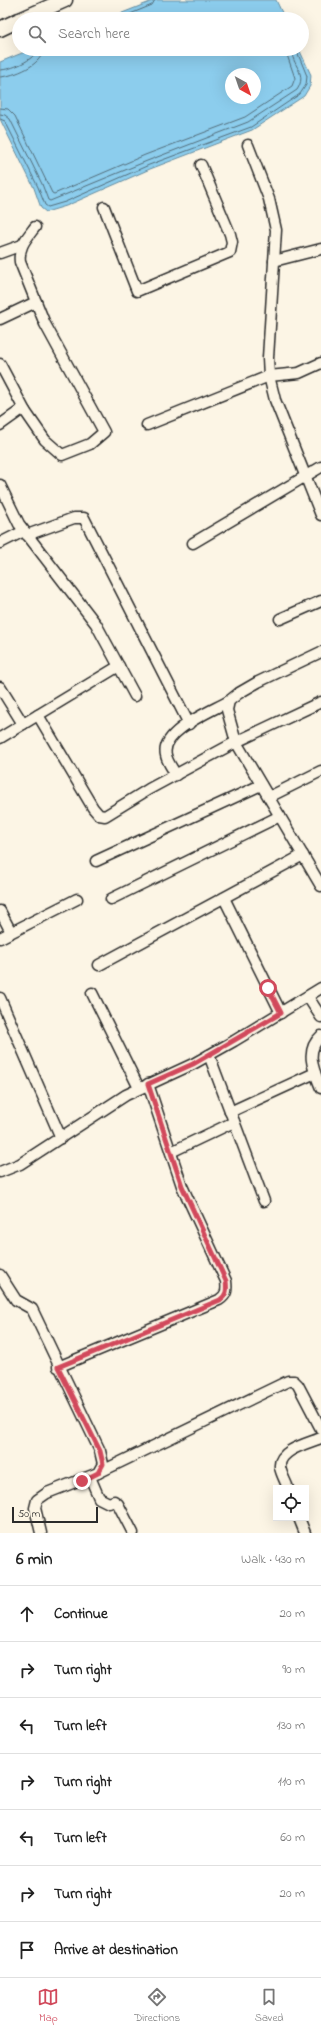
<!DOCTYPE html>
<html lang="en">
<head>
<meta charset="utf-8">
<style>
  body { margin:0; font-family:"Indie Flower",sans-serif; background:#f2f2f2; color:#222 }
  .controls { position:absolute; right:12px; bottom:12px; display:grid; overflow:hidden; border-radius:0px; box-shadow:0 4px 16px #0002 }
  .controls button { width:36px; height:36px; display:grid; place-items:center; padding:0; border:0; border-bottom:1px solid #e0e0e0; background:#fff; color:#222; font:20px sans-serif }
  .compass { position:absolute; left:225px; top:68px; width:36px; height:36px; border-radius:50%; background:#fff; box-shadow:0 4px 16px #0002; rotate:140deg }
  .scale { position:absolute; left:12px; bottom:10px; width:86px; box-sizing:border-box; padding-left:4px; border:2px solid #2b2b2b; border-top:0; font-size:11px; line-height:14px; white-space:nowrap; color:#2b2b2b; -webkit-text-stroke:3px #fcf5e5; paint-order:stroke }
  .stop { position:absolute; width:12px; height:12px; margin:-9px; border:3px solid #d1495b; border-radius:50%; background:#fff }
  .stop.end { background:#d1495b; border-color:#fff; box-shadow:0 1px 4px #0008 }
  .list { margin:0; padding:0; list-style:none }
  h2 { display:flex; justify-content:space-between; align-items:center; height:52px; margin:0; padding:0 16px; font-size:17px }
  h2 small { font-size:13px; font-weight:400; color:#767676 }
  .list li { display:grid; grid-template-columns:26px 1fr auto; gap:12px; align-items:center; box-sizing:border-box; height:56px; padding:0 16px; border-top:1px solid #e0e0e0 }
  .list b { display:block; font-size:15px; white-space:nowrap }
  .list em { font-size:13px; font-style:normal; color:#767676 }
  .icon { flex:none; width:22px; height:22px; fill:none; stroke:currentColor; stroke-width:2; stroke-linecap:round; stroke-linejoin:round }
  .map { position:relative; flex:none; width:321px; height:1533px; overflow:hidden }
  .search { position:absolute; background:#fff; box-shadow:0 4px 16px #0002; left:12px; right:12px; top:12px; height:44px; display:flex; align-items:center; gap:10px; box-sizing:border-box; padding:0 14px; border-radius:22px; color:#767676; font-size:15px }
  .sheet { height:444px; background:#fff }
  nav { display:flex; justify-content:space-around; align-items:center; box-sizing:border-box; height:56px; border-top:1px solid #e0e0e0; background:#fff; font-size:11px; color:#767676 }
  nav a { display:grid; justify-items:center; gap:2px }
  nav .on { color:#d1495b }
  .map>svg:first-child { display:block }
  .water { fill:#8ccded; stroke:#658c9f; fill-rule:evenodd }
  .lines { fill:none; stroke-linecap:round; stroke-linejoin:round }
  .shore { stroke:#526c79; stroke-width:1 }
  .street-casing { stroke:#2b2b2b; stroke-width:13 }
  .secondary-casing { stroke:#2b2b2b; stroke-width:17 }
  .street { stroke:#fcf5e5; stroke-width:10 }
  .secondary { stroke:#fcf5e5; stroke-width:14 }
  .route { stroke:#d1495b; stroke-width:5 }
</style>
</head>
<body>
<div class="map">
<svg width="321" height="1533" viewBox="0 0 321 1533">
  <rect width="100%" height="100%" fill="#fcf5e5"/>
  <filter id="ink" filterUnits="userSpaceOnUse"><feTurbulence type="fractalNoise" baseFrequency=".025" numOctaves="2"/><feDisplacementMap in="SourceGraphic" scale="8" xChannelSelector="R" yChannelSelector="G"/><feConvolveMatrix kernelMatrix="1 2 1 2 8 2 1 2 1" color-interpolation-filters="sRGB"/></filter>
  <g filter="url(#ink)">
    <g class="water">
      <polygon points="155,0 276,0 285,19 107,19"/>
      <path d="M32 49H299L311 75 310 86 304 96 252 130 150 169 66 206 46 212 41 208 34 188 0 119V62ZM231 74H255V98H231Z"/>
    </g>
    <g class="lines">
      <g class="shore">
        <polyline points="118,19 152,5 155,0"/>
        <path d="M0 70C10 70 36 60 37 49"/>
        <path d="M0 77C14 76 43 65 43 49"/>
        <polyline points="0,108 8,109 15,116 52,193 54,194 145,155 245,117 292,86 295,78 285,49"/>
        <path d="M0 114 5 115 10 119 42 184 48 200 50 201 147 161 248 122 297 90C308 73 292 66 291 49"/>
        <polyline points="0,119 5,121 38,187 45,205 48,207 65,202 149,165 251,127 300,94 306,85 307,76 296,49"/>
      </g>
      <g class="street-casing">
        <g id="street">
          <polyline points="248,145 269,199 276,230 268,358 269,376 275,400 321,515"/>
          <polyline points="104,207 137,291 230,252 232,242 230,234 201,165"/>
          <polyline points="0,253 22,245"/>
          <polyline points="274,261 321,249"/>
          <polyline points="0,319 36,302"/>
          <polyline points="0,364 25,411"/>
          <path d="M0 425 21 410 25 411 45 440 62 455 90 444 104 432 45 324 20 262C18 247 26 239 35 227"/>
          <polyline points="147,425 269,376 299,373 321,363"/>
          <polyline points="0,485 19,524 96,624 135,696"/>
          <polyline points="27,535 74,518 84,518 189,724"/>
          <polyline points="0,543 24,531"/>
          <polyline points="193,543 321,467"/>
          <polyline points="280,619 321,601"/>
          <polyline points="321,652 258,682 239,693 229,701 227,710 236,742 321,886"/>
          <polyline points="0,687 23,724"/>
          <polyline points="38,715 93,808 99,815 105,816 149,789 236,742 321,702"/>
          <polyline points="0,738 119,666"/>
          <path d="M176 775C173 769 167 762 166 755 160 731 212 711 229 701"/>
          <polyline points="269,797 321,771"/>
          <polyline points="96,861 261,785"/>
          <polyline points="224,898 281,1013"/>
          <polyline points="111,899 280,816"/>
          <polyline points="0,911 11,932"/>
          <polyline points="0,938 77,899"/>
          <polyline points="99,965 303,855"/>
          <polyline points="92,993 139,1088"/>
          <polyline points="308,997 321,1017"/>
          <polyline points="0,998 61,1138"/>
          <path d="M321 1036C304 1051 314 1071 321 1088"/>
          <polyline points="209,1055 264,1201"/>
          <polyline points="230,1112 315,1073"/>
          <polyline points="171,1152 234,1122"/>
          <polyline points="0,1172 20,1164 126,1095 193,1064 234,1041 321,988"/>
          <polyline points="0,1275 16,1300 32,1309 100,1451 103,1464 98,1473 47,1493 37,1500 35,1508 41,1533"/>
          <path d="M58 1367 219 1300C227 1295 227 1290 226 1281L182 1186 148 1084"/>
          <polyline points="98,1473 288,1381 294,1381 298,1385 321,1429"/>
          <polyline points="90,1477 99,1498 109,1503 114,1501 118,1504 133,1533"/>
          <path d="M288 1488C286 1482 281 1474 280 1467 278 1450 309 1443 321 1438"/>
          <polyline points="299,1518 305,1533"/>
        </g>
      </g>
      <g class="secondary-casing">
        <g id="secondary">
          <polyline points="22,19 65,0"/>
          <polyline points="0,29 19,20"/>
        </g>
      </g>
      <use href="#street" class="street"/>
      <use href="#secondary" class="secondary"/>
    </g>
  </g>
  <g class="lines" filter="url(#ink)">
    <path class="route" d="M82 1481 98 1473 103 1464 100 1451 58 1367 220 1300C227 1295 227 1290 226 1281L182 1186 148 1084 193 1064 281 1013 268 988"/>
  </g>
</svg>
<div class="controls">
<button><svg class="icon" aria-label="locate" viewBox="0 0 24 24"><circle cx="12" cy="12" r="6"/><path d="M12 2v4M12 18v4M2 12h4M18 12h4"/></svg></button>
</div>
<svg class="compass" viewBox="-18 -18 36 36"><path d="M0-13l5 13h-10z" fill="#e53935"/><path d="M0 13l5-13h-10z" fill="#767676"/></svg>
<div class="scale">50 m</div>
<div class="stop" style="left:268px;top:988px"></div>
<div class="stop end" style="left:82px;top:1481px"></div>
<div class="search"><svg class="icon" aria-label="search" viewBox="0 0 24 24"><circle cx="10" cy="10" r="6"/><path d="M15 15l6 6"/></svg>Search here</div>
</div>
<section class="sheet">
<h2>6 min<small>Walk · 430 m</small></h2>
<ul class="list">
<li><svg class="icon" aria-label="ahead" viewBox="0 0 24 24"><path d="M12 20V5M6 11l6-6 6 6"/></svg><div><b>Continue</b></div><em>20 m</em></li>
<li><svg class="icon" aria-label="right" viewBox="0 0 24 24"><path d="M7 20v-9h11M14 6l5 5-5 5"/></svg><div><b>Turn right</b></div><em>90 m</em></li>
<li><svg class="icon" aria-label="left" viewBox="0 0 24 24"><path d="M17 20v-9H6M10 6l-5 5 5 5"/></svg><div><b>Turn left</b></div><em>130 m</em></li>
<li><svg class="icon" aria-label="right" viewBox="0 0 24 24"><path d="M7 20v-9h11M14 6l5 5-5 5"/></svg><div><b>Turn right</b></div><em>110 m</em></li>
<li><svg class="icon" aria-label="left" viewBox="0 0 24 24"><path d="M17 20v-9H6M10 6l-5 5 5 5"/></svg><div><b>Turn left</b></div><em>60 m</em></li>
<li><svg class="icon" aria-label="right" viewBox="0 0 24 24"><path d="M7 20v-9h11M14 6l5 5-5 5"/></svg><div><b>Turn right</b></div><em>20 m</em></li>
<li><svg class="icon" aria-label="arrive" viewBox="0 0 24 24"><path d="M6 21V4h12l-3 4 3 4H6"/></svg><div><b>Arrive at destination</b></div></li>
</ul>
</section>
<nav>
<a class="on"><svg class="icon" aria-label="map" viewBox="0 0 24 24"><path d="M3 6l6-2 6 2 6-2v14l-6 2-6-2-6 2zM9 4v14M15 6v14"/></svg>Map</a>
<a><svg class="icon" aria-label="directions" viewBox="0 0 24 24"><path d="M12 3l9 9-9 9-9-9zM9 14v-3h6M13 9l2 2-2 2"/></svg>Directions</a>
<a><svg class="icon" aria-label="saved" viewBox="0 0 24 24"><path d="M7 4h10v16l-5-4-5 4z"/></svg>Saved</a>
</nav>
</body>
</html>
